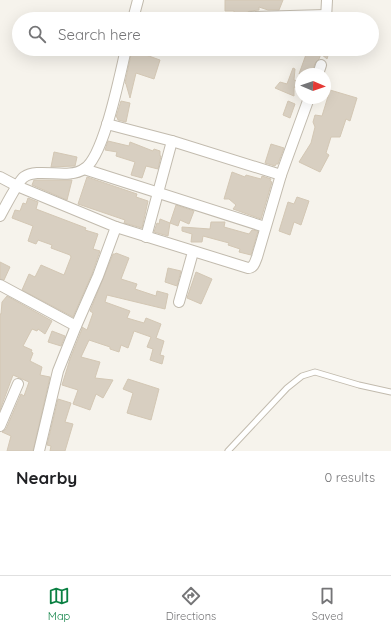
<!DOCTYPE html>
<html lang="en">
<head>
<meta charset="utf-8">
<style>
  body { margin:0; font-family:Quicksand,sans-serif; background:#f6f6f6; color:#202124 }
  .compass { position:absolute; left:295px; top:68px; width:36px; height:36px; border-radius:50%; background:#fff; box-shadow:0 4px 16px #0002; rotate:92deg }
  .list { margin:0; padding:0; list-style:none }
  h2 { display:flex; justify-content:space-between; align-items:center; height:52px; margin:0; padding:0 16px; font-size:17px }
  h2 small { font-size:13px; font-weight:400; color:#757577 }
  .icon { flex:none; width:22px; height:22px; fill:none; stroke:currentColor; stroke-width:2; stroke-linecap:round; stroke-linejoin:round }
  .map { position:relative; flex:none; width:391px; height:451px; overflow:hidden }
  .search { position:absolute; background:#fff; box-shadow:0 4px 16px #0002; left:12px; right:12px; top:12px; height:44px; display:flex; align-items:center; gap:10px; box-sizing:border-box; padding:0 14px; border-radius:22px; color:#757577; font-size:15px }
  .sheet { height:124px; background:#fff }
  nav { display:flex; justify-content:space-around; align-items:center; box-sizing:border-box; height:56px; border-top:1px solid #e0e0e0; background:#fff; font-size:11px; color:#757577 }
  nav a { display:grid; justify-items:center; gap:2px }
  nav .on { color:#0b8043 }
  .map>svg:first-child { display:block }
  .building { fill:#d8cfc1; stroke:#d3c7b4 }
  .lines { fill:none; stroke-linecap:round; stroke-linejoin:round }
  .lane-casing { stroke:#c2bbae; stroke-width:7 }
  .street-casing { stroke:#c2bbae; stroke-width:12 }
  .lane { stroke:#fff; stroke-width:5 }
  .street { stroke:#fff; stroke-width:10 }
</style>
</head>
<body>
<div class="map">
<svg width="391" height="451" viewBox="0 0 391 451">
  <rect width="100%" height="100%" fill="#f6f3ec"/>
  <g class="building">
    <polygon points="225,0 283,0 279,10 268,10 259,7 259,10 250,11 245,13 245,19 234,19 234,11 225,11"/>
    <polygon points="308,49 330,49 327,59 321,54 319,59 315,63 312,74 299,74"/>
    <polygon points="132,50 160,60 154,79 136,73 130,98 126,84 125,83"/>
    <polygon points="293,68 295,69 294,80 301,82 301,90 294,87 294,96 275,88 280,82 287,84"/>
    <polygon points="330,90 357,98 350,121 346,119 340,137 331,137 326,153 329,155 320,172 299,162 311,143 315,127 313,122 315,115 322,116"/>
    <polygon points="121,101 130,103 126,122 118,120 117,117 116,117"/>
    <polygon points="288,101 295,104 290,118 283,115"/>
    <polygon points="108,141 129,146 130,142 153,151 154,149 160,151 160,156 161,156 158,169 146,166 142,178 131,175 135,162 116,156 117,152 105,150"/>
    <polygon points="271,144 284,148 278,164 276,164 275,166 265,163"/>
    <polygon points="54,152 77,157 75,166 51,167"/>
    <polygon points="232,172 245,177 246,175 261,179 262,176 271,179 270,181 272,182 261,219 233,209 236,205 229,199 224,199"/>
    <polygon points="87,177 137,194 136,197 148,201 142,228 124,223 125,220 78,204"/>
    <polygon points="34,180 72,180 67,200 32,185"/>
    <polygon points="297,197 309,201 301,225 294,222 290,235 279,231 288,202 294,204"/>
    <polygon points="28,198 38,202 36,209 86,228 85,230 98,234 93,249 100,251 92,274 73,317 22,290 29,274 35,277 41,265 64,275 71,257 70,255 51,248 52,245 38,240 36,244 28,241 33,226 12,218 15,210 20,211 23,203 26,204"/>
    <polygon points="176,205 194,211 189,224 180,220 178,226 170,223"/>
    <polygon points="160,219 170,223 168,236 154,232 157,223 159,224"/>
    <polygon points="211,222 225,222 224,227 249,234 252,230 258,231 251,255 239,252 240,249 228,245 229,243 203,236 202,242 191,242 192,234 182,231 182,227 210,229"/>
    <polygon points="116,253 129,258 121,279 137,284 135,289 156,296 157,291 168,294 165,309 107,295 105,302 130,311 127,318 144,323 146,318 161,324 156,338 164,341 160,355 164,356 162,364 150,360 153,349 147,347 151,337 134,331 128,348 121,345 119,352 110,349 110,347 89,340 81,357 100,362 95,378 113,380 103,398 96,394 90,410 73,404 78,390 62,385 70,359 82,329 82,327 87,330 93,313 90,311 113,254 115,254"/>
    <polygon points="0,262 10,267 4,280 0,279"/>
    <polygon points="168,268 181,271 177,286 165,282"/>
    <polygon points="196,272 212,279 201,304 187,298"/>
    <polygon points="7,296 52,321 45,334 38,329 37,331 32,329 23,346 32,350 31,352 33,353 30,361 42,367 40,375 50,377 33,451 7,451 11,436 2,432 6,429 21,394 24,396 29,382 13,375 0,410 0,314 1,314 2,302"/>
    <polygon points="52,331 65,336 61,346 48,342"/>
    <polygon points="128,379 159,389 151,420 127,413 133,393 123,389"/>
    <polygon points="58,399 71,403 65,422 73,424 65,451 50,451 51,446 47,445"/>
  </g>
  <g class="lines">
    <g class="lane-casing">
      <polyline id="lane" points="228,451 287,388 302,376 315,372 359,385 391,392"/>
    </g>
    <g class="street-casing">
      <g id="street">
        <polyline points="251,17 326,15"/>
        <polyline points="133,19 138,0"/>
        <polyline points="326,19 327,0"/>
        <polyline points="318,74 321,65"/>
        <polyline points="107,124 172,141 146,237"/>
        <polyline points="172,141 281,175"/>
        <polyline points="84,169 265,227"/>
        <polyline points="0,177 17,186 116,227 98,276 76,326 58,371 39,451"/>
        <path d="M0 216C4 209 18 181 24 177 39 167 68 180 84 169 104 157 120 74 126 49"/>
        <path d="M116 227 248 268C254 268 255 262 257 257L281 175 309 98"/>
        <polyline points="0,285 76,326"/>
        <polyline points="179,302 193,252"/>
        <polyline points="0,426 18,384"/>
      </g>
    </g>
    <use href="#lane" class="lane"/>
    <use href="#street" class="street"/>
  </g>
</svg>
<svg class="compass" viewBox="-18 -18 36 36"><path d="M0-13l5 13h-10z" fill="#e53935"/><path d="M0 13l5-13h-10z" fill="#757577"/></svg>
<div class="search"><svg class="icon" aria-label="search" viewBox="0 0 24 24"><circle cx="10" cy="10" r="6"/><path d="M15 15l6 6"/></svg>Search here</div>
</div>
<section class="sheet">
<h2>Nearby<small>0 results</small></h2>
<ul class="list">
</ul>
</section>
<nav>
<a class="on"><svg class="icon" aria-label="map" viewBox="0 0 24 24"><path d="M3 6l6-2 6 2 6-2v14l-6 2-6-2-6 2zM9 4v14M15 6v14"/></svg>Map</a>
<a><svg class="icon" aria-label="directions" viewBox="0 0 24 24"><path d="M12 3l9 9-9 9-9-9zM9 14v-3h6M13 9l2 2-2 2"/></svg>Directions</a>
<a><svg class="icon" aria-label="saved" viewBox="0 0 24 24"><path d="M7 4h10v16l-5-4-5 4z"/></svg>Saved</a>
</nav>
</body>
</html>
